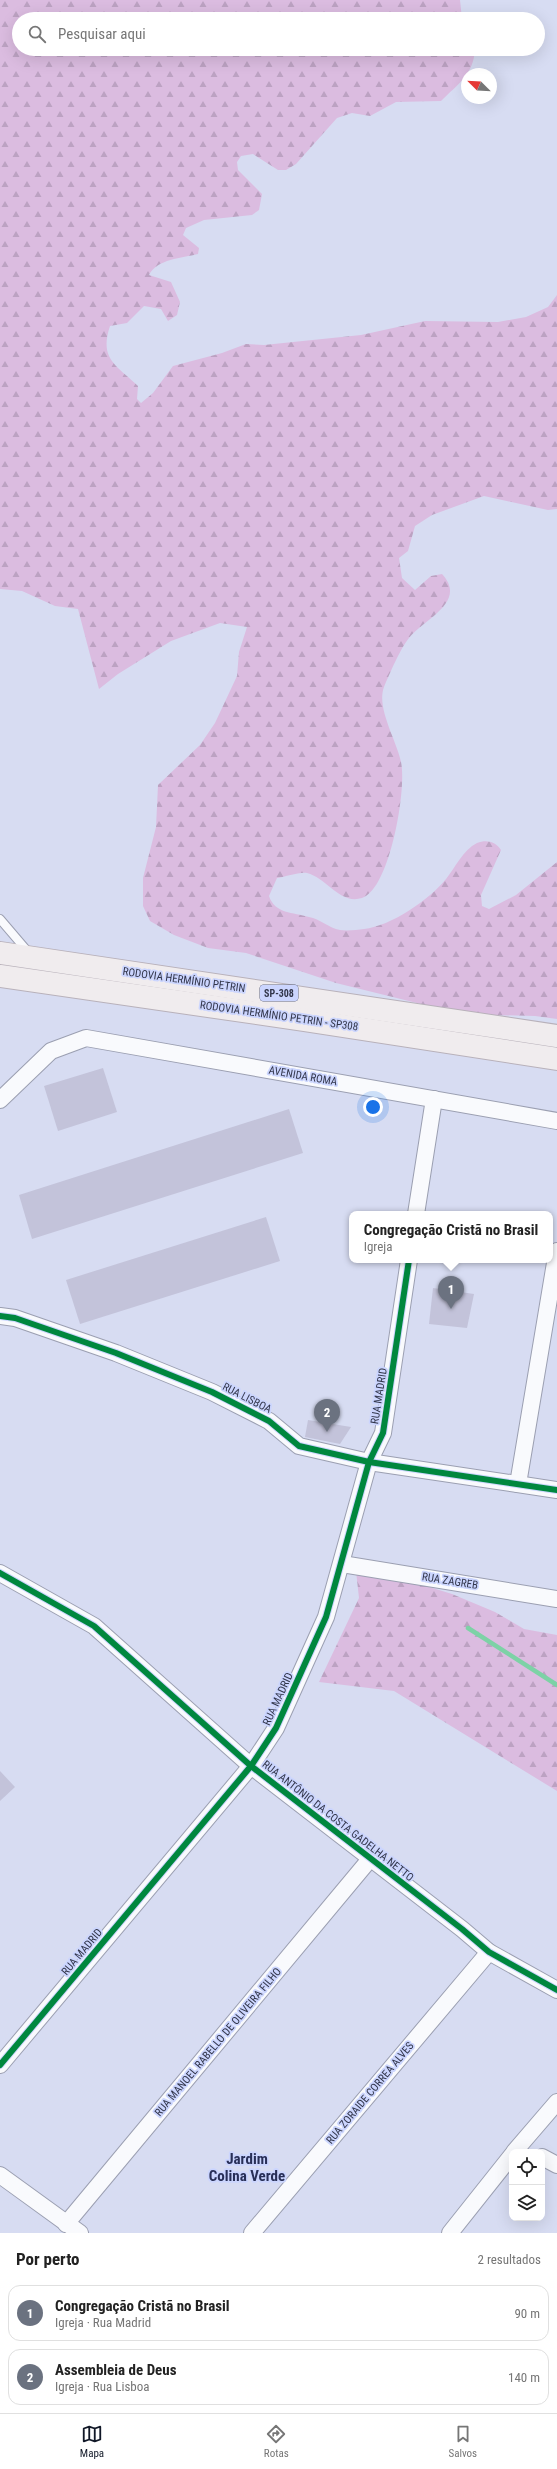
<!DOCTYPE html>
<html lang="pt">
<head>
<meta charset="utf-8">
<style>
  body { margin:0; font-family:"Roboto Condensed",sans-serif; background:#f2f2f2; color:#222 }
  .controls { position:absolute; right:12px; bottom:12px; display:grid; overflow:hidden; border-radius:8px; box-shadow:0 4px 16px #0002 }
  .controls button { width:36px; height:36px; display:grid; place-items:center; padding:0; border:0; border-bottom:1px solid #e0e0e0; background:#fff; color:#222; font:20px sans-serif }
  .compass { position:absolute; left:461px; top:68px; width:36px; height:36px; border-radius:50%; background:#fff; box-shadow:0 4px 16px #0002; rotate:294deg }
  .you { position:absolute; left:373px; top:1107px; width:14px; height:14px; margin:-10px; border:3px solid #fff; border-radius:50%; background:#1a73e8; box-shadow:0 0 0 6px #1a73e833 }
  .badge { display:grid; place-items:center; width:26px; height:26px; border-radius:50%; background:#111827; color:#fff; font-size:13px; font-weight:700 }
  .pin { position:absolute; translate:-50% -33px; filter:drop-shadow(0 1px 2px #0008) }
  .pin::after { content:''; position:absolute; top:21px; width:14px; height:12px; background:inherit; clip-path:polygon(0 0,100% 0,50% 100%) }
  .popup { position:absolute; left:349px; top:1211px; width:204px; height:52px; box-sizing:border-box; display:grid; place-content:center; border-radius:8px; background:#fff; filter:drop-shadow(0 1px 3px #0005); font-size:13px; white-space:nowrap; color:#767676 }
  .popup b { font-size:15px; color:#222 }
  .popup::after { content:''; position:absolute; left:50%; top:100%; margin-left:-8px; border:8px solid transparent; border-top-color:#fff }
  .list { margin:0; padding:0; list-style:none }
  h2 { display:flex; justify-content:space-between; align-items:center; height:52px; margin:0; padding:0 16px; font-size:17px }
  h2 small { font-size:13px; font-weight:400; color:#767676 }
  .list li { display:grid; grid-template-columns:26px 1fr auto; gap:12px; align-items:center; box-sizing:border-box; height:56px; margin:0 8px 8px; padding:0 8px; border:1px solid #e0e0e0; border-radius:12px }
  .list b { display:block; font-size:15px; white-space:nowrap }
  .list p { margin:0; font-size:13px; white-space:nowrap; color:#767676 }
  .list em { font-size:13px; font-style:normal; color:#767676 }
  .icon { flex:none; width:22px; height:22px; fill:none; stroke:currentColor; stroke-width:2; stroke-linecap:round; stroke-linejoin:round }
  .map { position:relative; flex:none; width:557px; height:2233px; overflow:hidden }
  .search { position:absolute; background:#fff; box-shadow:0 4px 16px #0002; left:12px; right:12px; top:12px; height:44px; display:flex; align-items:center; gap:10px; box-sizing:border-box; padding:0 14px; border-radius:22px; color:#767676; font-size:15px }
  .sheet { height:180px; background:#fff }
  nav { display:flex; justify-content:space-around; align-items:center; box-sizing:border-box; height:56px; border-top:1px solid #e0e0e0; background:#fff; font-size:11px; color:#767676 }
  nav a { display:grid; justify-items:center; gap:2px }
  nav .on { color:#111827 }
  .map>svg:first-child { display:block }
  .forest { fill:url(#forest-firs) }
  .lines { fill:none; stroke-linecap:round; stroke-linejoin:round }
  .stream { stroke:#7dd2a6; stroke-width:4.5 }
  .building { fill:#c3c3da }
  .lane-casing { stroke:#9b9fb1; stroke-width:10 }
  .street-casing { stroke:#9b9fb1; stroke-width:18 }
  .primary-casing { stroke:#b8b1ba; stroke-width:24 }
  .lane { stroke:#f9fafd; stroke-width:8 }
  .street { stroke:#f9fafd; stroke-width:16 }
  .primary { stroke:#f0ecee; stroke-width:22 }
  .cycleway-casing { stroke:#cbd5fe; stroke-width:8 }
  .cycleway { stroke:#00873e; stroke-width:6 }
  .labels { text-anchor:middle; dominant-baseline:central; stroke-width:3.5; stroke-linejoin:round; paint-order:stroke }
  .shield { fill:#cbd5fe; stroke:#606681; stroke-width:1 }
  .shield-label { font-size:10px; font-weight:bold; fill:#32364b }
  .street-label { font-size:11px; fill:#32364b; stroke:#cbd5fe }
  .district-label { font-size:15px; font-weight:bold; fill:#282f57; stroke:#cbd5fe }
</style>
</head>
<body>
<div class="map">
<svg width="557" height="2233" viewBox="0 0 557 2233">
  <defs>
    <pattern id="forest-firs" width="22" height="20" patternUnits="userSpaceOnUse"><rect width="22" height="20" fill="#dbbce0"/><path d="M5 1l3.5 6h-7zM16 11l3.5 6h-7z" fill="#bca2c2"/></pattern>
  </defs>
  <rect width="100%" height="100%" fill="#d7dcf2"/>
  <g class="forest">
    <path d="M0 0H460L462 19H19V49L475 50C473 75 458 84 441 101L396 102 370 116 352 113 337 118 296 164 286 170H278L253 154 241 156 237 162 238 170 262 194 259 210 252 215 204 220 186 228 183 235 199 248 198 254C182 258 157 259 149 275L171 282 180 302 177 315 168 321 161 309 144 306 127 323 110 326C99 359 116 365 138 386L137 399 141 403 153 393 173 366 222 353 246 344 264 345 361 335 425 321 498 322 526 317 548 307 557 295V509L548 510 484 496 432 515 415 526 408 551 399 558 402 578 415 590 431 576 442 574C468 602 424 619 409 638 400 649 390 673 384 687 376 708 397 741 401 762 407 788 390 889 362 898 340 905 327 878 307 873 298 872 286 877 277 878L269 896C275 914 293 912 309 917 320 919 329 928 340 930 347 931 357 930 364 929 391 926 429 900 446 879 455 868 463 850 477 843 487 839 496 842 501 850L481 895 482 906 489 909 516 895 557 862V1019L535 1016 492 1015 429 1006 336 983 246 953 208 948 174 935 150 921 143 906V878L156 827 158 785 200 745 215 723 237 676 239 652 247 627 220 623 171 641 118 674 99 689 78 609 55 606 22 591 0 589Z"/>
    <polygon points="356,1571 390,1575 452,1594 495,1612 524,1629 557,1635 557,1791 394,1691 319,1682 359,1598"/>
  </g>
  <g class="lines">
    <polyline class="stream" points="468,1628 557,1685"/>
  </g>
  <g class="building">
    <polygon points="103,1068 117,1112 58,1131 44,1086"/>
    <polygon points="289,1109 303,1153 32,1239 19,1195"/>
    <polygon points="266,1217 280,1261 80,1324 66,1280"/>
    <polygon points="433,1288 474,1294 467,1328 429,1324"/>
    <polygon points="308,1420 351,1427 340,1444 305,1437"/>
    <polygon points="0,1771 15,1787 0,1801"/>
  </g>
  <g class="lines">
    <g class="lane-casing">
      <polyline id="lane" points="0,919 29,953"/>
    </g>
    <g class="street-casing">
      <g id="street">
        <polyline points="0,1100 51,1051 86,1038 557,1121"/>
        <polyline points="416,1214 434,1099"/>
        <polyline points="0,1316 15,1318 116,1353 212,1392 269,1421 299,1446 369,1462 557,1490"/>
        <polyline points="518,1484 557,1251"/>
        <polyline points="342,1564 557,1599"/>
        <polyline points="0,1573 94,1626 251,1766 462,1929 489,1952 557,1990"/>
        <polyline points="0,2065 251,1766 276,1728 326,1617 369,1462 383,1433 409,1260"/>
        <polyline points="514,2152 557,2102"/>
        <polyline points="542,2157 557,2165"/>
        <polyline points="0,2175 80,2233"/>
        <polyline points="66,2224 370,1859"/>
        <polyline points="252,2233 489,1952"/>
        <polyline points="450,2233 512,2155"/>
      </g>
    </g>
    <g class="primary-casing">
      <g id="primary">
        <polyline points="0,953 557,1036"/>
        <polyline points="0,976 305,1020 557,1059"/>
      </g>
    </g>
    <use href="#lane" class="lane"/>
    <use href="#street" class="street"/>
    <use href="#primary" class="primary"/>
    <g class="cycleway-casing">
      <g id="cycleway">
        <polyline points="0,1316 15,1318 116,1353 212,1392 269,1421 299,1446 369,1462 557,1490"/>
        <polyline points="0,1573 94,1626 251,1766 462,1929 489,1952 557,1990"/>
        <polyline points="0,2065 251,1766 276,1728 326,1617 369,1462 383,1433 409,1260"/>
      </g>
    </g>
    <use href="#cycleway" class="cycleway"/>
  </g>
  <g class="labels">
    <rect class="shield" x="260" y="985" width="38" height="16" rx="3"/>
    <g class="shield-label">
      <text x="279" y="993">SP-308</text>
    </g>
    <g class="street-label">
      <text transform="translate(184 980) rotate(8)">RODOVIA HERMÍNIO PETRIN</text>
      <text transform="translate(279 1016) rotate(8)">RODOVIA HERMÍNIO PETRIN - SP308</text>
      <text transform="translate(303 1076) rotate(10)">AVENIDA ROMA</text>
      <text transform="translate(379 1396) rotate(-81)">RUA MADRID</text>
      <text transform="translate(247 1398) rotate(27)">RUA LISBOA</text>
      <text transform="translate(450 1581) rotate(9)">RUA ZAGREB</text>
      <text transform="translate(278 1699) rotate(-65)">RUA MADRID</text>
      <text transform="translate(338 1821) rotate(38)">RUA ANTÔNIO DA COSTA GADELHA NETTO</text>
      <text transform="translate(82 1952) rotate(-50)">RUA MADRID</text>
      <text transform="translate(218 2042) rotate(-50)">RUA MANOEL RABELLO DE OLIVEIRA FILHO</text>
      <text transform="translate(370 2093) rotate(-50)">RUA ZORAIDE CORREA ALVES</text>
    </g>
    <g class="district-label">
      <text x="247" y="2159">Jardim<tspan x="247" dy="17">Colina Verde</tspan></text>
    </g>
  </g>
</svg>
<div class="controls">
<button><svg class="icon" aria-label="locate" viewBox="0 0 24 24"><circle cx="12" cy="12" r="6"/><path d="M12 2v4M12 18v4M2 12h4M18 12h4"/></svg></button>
<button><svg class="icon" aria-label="layers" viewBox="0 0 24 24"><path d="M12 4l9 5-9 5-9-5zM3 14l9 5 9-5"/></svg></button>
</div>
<svg class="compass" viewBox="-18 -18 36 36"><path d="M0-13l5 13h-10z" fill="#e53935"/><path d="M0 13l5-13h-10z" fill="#767676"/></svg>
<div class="you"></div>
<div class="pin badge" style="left:451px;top:1309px;background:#6b7280">1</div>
<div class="popup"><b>Congregação Cristã no Brasil</b>Igreja</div>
<div class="pin badge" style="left:327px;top:1432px;background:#6b7280">2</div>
<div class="search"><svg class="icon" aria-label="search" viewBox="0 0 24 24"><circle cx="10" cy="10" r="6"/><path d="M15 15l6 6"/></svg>Pesquisar aqui</div>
</div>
<section class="sheet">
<h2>Por perto<small>2 resultados</small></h2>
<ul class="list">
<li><span class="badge" style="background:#6b7280">1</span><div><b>Congregação Cristã no Brasil</b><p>Igreja · Rua Madrid</p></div><em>90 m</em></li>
<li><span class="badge" style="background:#6b7280">2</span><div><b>Assembleia de Deus</b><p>Igreja · Rua Lisboa</p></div><em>140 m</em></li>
</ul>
</section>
<nav>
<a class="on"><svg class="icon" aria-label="map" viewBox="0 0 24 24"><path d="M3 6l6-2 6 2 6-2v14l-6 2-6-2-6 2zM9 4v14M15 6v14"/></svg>Mapa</a>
<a><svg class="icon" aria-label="directions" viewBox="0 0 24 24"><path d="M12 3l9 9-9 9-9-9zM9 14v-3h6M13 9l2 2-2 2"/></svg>Rotas</a>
<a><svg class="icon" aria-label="saved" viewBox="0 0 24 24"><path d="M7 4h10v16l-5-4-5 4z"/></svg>Salvos</a>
</nav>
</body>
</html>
